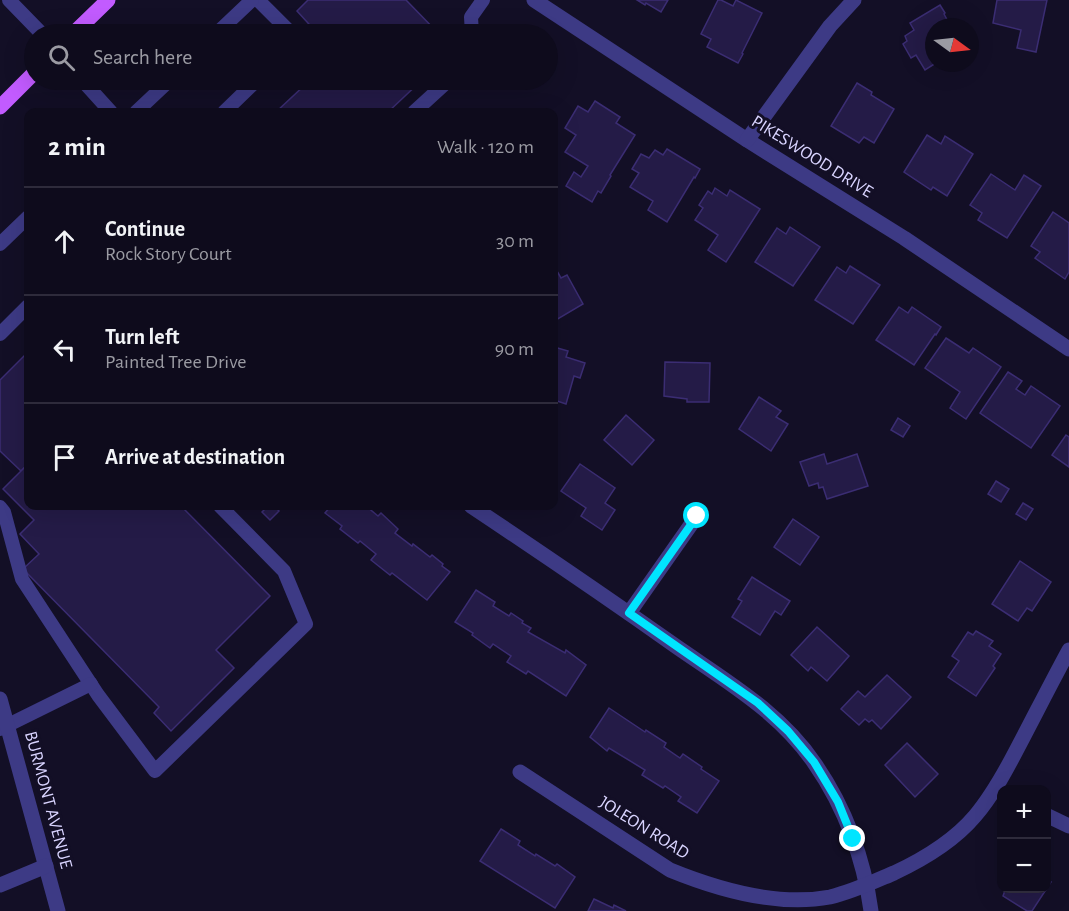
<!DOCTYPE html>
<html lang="en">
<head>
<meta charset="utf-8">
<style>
  body { margin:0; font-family:"Alegreya Sans",sans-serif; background:#1c1929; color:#f1f3f6 }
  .controls { position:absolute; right:18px; bottom:18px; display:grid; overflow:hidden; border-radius:12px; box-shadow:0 6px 24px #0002 }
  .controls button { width:54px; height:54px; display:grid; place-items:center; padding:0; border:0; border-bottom:2px solid #2e2b3b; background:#0e0b1c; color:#f1f3f6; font:30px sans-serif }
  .compass { position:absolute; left:925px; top:18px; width:54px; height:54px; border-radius:50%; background:#0e0b1c; box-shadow:0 6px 24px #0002; rotate:105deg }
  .stop { position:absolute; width:18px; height:18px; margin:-14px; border:4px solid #00e5ff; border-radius:50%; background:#fff }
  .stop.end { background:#00e5ff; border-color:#fff; box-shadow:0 2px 6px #0008 }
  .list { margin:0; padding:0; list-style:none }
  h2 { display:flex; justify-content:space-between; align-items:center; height:78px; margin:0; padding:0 24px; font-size:26px }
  h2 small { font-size:20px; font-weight:400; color:#9b9ba3 }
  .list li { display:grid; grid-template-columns:39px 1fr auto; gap:18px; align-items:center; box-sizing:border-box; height:108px; padding:0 24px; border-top:2px solid #2e2b3b }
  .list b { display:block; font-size:22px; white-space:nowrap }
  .list p { margin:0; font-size:20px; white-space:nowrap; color:#9b9ba3 }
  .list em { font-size:20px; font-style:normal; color:#9b9ba3 }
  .icon { flex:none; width:33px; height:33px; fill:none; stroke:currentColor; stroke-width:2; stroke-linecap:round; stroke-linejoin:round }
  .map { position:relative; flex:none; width:1069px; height:911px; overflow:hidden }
  .search { position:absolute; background:#0e0b1c; box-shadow:0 6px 24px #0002; left:24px; top:24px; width:534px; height:66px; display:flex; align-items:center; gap:15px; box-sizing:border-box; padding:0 21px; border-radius:33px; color:#9b9ba3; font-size:22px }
  .panel { position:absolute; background:#0e0b1c; box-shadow:0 6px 24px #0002; left:24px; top:108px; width:534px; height:402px; border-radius:12px }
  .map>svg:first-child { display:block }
  .building { fill:#241b47; stroke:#3b2d73; stroke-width:1.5 }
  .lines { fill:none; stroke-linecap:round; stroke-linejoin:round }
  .service { stroke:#3d3a85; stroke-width:14 }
  .minor { stroke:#3d3a85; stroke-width:15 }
  .primary { stroke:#c25bff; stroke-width:15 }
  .route { stroke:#00e5ff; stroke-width:8 }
  .labels { text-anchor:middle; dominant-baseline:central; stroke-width:6; stroke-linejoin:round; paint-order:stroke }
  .street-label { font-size:18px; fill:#d9d4ff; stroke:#130f26 }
</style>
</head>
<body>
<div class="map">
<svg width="1069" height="911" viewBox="0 0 1069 911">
  <rect width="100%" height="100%" fill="#130f26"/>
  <g class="building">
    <polygon points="308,0 406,0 439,34 318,34 297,11"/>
    <polygon points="637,0 668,0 661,12 646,3 645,5"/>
    <polygon points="718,0 721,0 733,6 736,0 762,13 742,53 743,54 738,63 707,47 711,39 701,34"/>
    <polygon points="997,0 1047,0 1036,52 1017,48 1021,30 993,23"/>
    <polygon points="940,5 945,13 944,14 951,27 934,27 934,63 936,63 925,70 916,55 911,58 903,44 907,41 905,36 914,30 910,23"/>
    <polygon points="305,80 422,80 388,112 276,112 308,82"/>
    <polygon points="857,83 872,92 871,95 894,109 874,143 864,137 859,143 831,126"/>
    <polygon points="595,101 620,117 616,123 635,135 610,175 611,176 601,193 598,191 592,202 566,186 574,172 581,177 588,166 565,152 576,135 565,128 578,106 588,112"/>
    <polygon points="927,135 941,144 945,136 973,154 947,196 933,187 931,190 904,172"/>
    <polygon points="667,149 700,169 695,178 694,177 667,222 648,210 653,201 630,187 639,173 632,169 641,154 649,158 655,150 663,155"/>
    <polygon points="991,174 1015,190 1024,175 1041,186 1007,238 978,220 982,213 970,205"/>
    <polygon points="715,188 727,196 730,190 760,209 726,262 708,250 718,235 695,220 703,208 699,205 708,191 712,194"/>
    <polygon points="1053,212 1069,223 1069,272 1065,279 1035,258 1040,252 1031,246"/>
    <polygon points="790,227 820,247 793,286 755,262 777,228 786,234"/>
    <polygon points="554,266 561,278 567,275 583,304 556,320 554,316"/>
    <polygon points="850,266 880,285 853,324 815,300 837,267 846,273"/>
    <polygon points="899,307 908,313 912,307 941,327 936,335 935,334 914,365 876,340"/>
    <polygon points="946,338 969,353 973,348 1001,367 966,419 950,408 960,392 925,368"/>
    <polygon points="554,347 568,351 566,357 585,363 580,378 574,376 566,404 554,400"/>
    <polygon points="28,352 28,464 21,471 0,451 0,380"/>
    <polygon points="665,362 710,363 709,402 687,402 687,399 664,396"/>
    <polygon points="1008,372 1022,381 1016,389 1025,395 1031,386 1060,406 1031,448 980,413"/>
    <polygon points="759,397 781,411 776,417 788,424 771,451 739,429"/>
    <polygon points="626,415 654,440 632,465 604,440"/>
    <polygon points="898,418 910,426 903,437 891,430"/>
    <polygon points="1066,435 1069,437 1069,467 1052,455"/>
    <polygon points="824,454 827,464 857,454 868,486 827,499 823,487 819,488 818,483 809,486 800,462"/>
    <polygon points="28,464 28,506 181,506 270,596 216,650 234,668 171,731 154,713 159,707 23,569 39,554 20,534 34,520 3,489"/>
    <polygon points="580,464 615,488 605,503 615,510 602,530 581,516 586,508 561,491"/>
    <polygon points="996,481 1009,489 1001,502 988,494"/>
    <polygon points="1023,503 1033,509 1026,520 1016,514"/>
    <polygon points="268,506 274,506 279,511 270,520 262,512"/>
    <polygon points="331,506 366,506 378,516 381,513 398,529 395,533 412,546 413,544 430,557 432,555 443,564 442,566 450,572 427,600 392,573 390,575 371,560 376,554 360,541 358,543 340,529 342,526 325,513"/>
    <polygon points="793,519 819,537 800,565 774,547"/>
    <polygon points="1020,561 1051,582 1032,611 1027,608 1018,621 992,604"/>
    <polygon points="752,577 790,601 781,615 775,611 760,635 732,617 742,601 738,599"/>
    <polygon points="476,590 495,602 493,606 509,616 511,613 523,621 522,623 531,628 528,632 565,653 566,650 586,665 566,696 528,671 526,674 507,662 511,656 493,644 490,648 472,635 473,633 455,622"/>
    <polygon points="817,627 849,656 827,681 811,667 808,671 791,655"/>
    <polygon points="976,631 993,641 989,646 1001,654 993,666 995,668 976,696 948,677 959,661 952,656 968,632 973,635"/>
    <polygon points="887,675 911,697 881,729 872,720 869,722 865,719 859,725 841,709 858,691 865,697"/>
    <polygon points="609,708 645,732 646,730 666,743 664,747 680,758 683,754 702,767 701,769 719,781 697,813 678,801 681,797 665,786 663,788 642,775 645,770 609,748 607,751 590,737"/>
    <polygon points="907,743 938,774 915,797 885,765"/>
    <polygon points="501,829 520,841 518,845 535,856 536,854 555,866 557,864 575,877 555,908 480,861"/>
    <polygon points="1046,879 1051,882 1032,911 1027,911 1003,896 1006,888 1046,888"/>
    <polygon points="594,899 613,908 614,905 626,911 588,911"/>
  </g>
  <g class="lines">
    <g class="service">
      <polyline points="9,0 42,34"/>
      <polyline points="258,0 292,34"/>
      <polyline points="216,34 252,0"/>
      <polyline points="472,34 471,17 483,0"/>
      <polyline points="82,80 111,112"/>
      <polyline points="136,112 170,80"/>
      <polyline points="224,112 257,80"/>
      <polyline points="414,112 449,80"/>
      <polyline points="0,244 28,217"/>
      <polyline points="0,334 28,306"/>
      <polyline points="0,507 4,512 22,579 98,695 155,771 306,624 284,571 220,506"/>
      <polyline points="0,729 91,684"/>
    </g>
    <g class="minor">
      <polyline points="534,0 747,140 904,238 1069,349"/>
      <polyline points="747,140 830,26 854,0"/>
      <path d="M471 506C540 552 609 599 677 647 726 681 781 713 815 764 845 807 864 859 871 911"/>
      <polyline points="629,613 697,516"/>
      <polyline points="0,699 58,911"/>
      <path d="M520 772 670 870C719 890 777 907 830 897 852 892 873 882 894 873 924 859 953 842 975 816 992 796 1004 774 1016 751 1034 717 1051 683 1069 650"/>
      <polyline points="1046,815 1069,826"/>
      <polyline points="0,885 46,866"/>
    </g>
    <g class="primary">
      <polyline points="73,34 108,0"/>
      <polyline points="0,107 34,73"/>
    </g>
  </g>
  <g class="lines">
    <polyline class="route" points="697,516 629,613 758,703 788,731 814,762 838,802 853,839"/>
  </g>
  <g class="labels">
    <g class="street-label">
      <text transform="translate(812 157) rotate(32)">PIKESWOOD DRIVE</text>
      <text transform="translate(48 800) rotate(75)">BURMONT AVENUE</text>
      <text transform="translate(644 828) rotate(32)">JOLEON ROAD</text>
    </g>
  </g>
</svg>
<div class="controls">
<button>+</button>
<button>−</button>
</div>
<svg class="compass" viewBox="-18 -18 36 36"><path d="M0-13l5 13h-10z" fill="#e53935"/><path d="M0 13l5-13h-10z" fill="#9b9ba3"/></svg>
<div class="stop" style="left:697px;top:516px"></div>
<div class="stop end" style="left:853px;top:839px"></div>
<div class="search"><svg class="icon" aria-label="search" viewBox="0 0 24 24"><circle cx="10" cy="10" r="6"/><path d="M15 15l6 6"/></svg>Search here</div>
<section class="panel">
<h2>2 min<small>Walk · 120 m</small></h2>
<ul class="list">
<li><svg class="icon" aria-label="ahead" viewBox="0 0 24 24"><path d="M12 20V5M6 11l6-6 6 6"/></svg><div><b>Continue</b><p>Rock Story Court</p></div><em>30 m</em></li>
<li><svg class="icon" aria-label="left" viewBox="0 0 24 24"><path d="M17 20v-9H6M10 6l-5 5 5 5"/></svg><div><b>Turn left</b><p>Painted Tree Drive</p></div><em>90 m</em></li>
<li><svg class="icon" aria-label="arrive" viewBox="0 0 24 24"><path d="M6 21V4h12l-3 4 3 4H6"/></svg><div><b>Arrive at destination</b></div></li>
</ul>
</section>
</div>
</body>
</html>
